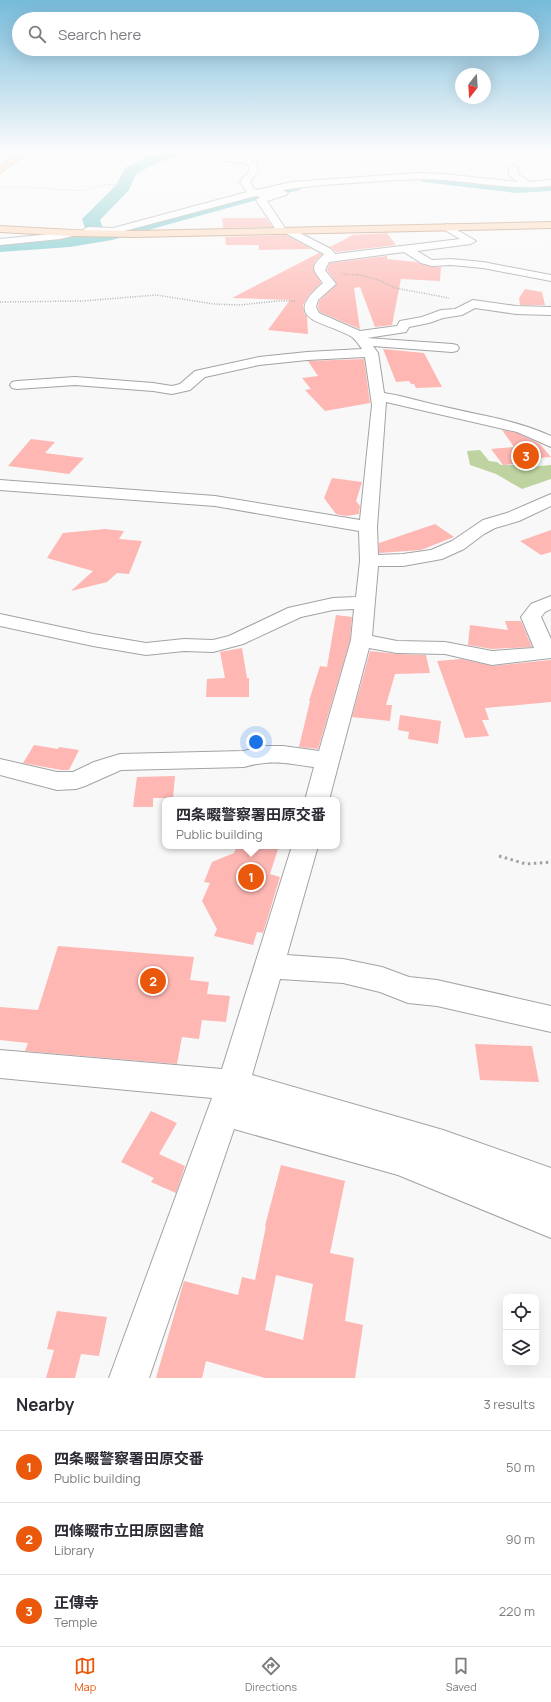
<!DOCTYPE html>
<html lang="en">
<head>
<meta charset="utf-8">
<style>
  body { margin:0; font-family:Manrope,"Noto Sans JP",sans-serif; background:#f2f2f3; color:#2b2b33 }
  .controls { position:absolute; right:12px; bottom:12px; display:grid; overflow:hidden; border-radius:8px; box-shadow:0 4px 16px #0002 }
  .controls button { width:36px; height:36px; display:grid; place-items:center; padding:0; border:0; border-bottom:1px solid #e1e1e2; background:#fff; color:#2b2b33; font:20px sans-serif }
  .compass { position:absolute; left:455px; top:68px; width:36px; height:36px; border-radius:50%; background:#fff; box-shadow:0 4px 16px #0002; rotate:197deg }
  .you { position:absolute; left:256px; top:742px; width:14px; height:14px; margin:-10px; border:3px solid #fff; border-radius:50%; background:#1a73e8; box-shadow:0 0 0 6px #1a73e833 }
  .badge { display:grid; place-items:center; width:26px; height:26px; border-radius:50%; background:#ea580c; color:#fff; font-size:13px; font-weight:700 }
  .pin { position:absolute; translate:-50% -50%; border:2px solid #fff; box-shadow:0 1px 4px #0006 }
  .popup { position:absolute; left:162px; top:797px; width:178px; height:52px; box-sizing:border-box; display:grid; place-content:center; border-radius:8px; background:#fff; filter:drop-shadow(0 1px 3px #0005); font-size:13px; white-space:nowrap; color:#7c7c81 }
  .popup b { font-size:15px; color:#2b2b33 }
  .popup::after { content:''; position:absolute; left:50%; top:100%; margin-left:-8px; border:8px solid transparent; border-top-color:#fff }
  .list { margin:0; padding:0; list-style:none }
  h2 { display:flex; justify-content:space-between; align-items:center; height:52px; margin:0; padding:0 16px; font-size:17px }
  h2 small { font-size:13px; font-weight:400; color:#7c7c81 }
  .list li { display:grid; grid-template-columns:26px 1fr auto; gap:12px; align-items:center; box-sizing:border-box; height:72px; padding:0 16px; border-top:1px solid #e1e1e2 }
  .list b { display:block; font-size:15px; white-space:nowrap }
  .list p { margin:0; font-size:13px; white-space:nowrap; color:#7c7c81 }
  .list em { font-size:13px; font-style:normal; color:#7c7c81 }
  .icon { flex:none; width:22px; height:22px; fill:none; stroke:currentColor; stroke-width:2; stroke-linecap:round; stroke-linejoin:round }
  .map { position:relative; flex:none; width:551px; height:1378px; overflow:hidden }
  .search { position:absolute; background:#fff; box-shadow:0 4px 16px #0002; left:12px; right:12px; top:12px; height:44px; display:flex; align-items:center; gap:10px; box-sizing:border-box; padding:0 14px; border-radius:22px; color:#7c7c81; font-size:15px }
  .sheet { height:268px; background:#fff }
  nav { display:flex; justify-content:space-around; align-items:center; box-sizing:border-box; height:56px; border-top:1px solid #e1e1e2; background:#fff; font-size:11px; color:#7c7c81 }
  nav a { display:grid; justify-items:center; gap:2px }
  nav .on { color:#ea580c }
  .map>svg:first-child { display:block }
  .green { fill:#bed3a0 }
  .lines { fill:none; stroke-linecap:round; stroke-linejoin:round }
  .river { fill:#6cc2c5; fill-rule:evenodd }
  .building { fill:#feb7b3; fill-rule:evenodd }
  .minor-casing { stroke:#a3a3a4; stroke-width:2 }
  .major-casing { stroke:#b68c6a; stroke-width:2 }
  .highway-casing { stroke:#b68c6a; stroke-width:2 }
  .path-far2 { stroke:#a1a1a2; stroke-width:1; stroke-dasharray:1 1.5; stroke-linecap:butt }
  .path-far1 { stroke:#a1a1a2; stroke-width:1.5; stroke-dasharray:1 1.5; stroke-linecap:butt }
  .path { stroke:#a1a1a2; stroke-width:3; stroke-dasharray:2.5 3.5; stroke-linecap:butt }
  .minor { fill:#fff; fill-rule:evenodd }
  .major { fill:#fdd6b6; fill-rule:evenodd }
  .highway { fill:#fbbb86; fill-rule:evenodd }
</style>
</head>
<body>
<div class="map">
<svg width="551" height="1378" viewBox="0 0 551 1378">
  <rect width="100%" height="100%" fill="#f8f8f9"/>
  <polygon class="green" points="480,450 489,461 497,462 501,465 515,465 518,468 551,465 551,479 522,489 496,474 470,465 467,451"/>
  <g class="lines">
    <g class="river">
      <polygon points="165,152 186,152 184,155 157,163 136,174 129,190 100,220 104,231 271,187 294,182 300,184 302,187 300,190 253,201 112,240 70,247 0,252 0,242 87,234 82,219 116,185 125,168 147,157"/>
      <polygon points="428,174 516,183 551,181 551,191 516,193 423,182 420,179 423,176"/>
    </g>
  </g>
  <g class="building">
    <polygon points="222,218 266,218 272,227 223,228"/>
    <polygon points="387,233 396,245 336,252 330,247 353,235"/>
    <polygon points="286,235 312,249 259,250 259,245 226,245 225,237"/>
    <polygon points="319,253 322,254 315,262 313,268 321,283 309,295 303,305 304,313 307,316 308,334 268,330 290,300 232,298"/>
    <polygon points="387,256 387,259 416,262 432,267 441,267 440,281 401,279 392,325 375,327 360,287 354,288 360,329 320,312 318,307 319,301 337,284 327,270 330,263"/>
    <polygon points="525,289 542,292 545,305 520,305 519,298"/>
    <polygon points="383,349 424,353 442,387 416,388 414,384 411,384 409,381 396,382"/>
    <polygon points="364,359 370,403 325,411 305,390 311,389 302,378 318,376 308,361"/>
    <polygon points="502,430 517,433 540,444 551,457 526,459 528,463 503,465 491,449 514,447"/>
    <polygon points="31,439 55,442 45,453 84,458 69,474 8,466"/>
    <polygon points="332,478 362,482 356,501 360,506 359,514 346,516 336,514 324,498"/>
    <polygon points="435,524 454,537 421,550 379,553 379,543"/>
    <polygon points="105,529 124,531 119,539 142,541 129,574 117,573 107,582 71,591 93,571 47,558 63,533"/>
    <polygon points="551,530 551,552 541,555 520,541"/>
    <polygon points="336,615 352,617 350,640 318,749 299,747 310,701 309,701 320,666 327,667"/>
    <polygon points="505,621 521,621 532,647 492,649 468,645 470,625 508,630"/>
    <polygon points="242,648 247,678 249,678 249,697 206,697 207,679 225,678 220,652"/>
    <polygon points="370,651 397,654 426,655 430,673 395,674 386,705 392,705 390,721 352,717"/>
    <polygon points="461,659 492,666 551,660 551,702 485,708 489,720 482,720 489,736 465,738 437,661"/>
    <polygon points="400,715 441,721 438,744 408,739 409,732 398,730"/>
    <polygon points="34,745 58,749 59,747 79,750 69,770 61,770 23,763"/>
    <polygon points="175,776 173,798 153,798 153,807 133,807 137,777"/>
    <polygon points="237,846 279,846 270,874 280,877 263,933 257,932 253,945 214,936 217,929 202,901 210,883 204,882 212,862 234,853"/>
    <polygon points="58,946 194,957 190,980 209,982 207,994 230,996 226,1022 202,1020 199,1039 182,1037 177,1064 25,1051 28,1043 0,1040 0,1007 38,1010"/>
    <polygon points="475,1044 532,1046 539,1082 480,1080"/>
    <polygon points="151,1111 177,1123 159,1154 185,1166 176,1193 151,1182 154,1178 121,1162"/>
    <path d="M281 1165 345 1181 330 1253 354 1258 345 1321 363 1325 355 1378H265L206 1361 202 1378H156L184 1281 238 1295 242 1277 255 1280 266 1226H265ZM276 1275 313 1284 303 1340 265 1330Z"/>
    <polygon points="57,1311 107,1317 99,1356 81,1354 75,1378 46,1378 54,1350 47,1349"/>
  </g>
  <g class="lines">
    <g class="minor-casing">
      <g id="minor">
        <path d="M223 152H231L229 157 245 158 256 163 258 172 250 182 254 189 257 190 292 182 416 173 444 174 518 182 509 175V167L513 164 517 167 518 174 529 182 551 180V186C513 190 482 183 444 180 419 178 393 180 368 182 334 184 301 186 268 193L283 190 288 193 286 195 267 201 285 228 292 229 331 249 335 254 460 239 443 229 442 227 447 224 476 241 471 244 417 251 432 260 451 259 483 262 551 275V281L483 268 451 265 432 266 421 263 404 252 329 262 325 270 336 284 318 300 316 307 319 313 360 331 397 326 400 321 422 317 441 310 455 309 473 300 516 306 551 307V315L516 314 475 308 462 315 443 318 429 323 409 327 406 332 367 338 452 344 457 345 459 348 457 351 452 352 373 346 378 353 384 393C404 396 422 402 441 406 481 416 513 419 551 436V447L517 432 386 402 377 527 378 555 403 554 431 550 452 541 483 520 507 513 551 494V506L519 521 495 528 484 534 464 549 442 559 403 566H378L372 636 397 641 445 642 492 651 534 648 521 617 531 604 551 596V609L545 612 541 617 551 639V658L492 665 445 654 397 653 369 648 329 800H305L314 767C286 763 272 759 244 767L121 770 85 786 76 789 57 790 0 775V759L57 772H73L94 762 120 754 244 751 262 746H283L319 751 351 640 354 609 333 610 301 617 243 644 213 652 184 651 146 655 93 646 0 626V614L93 634 146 643 184 639 213 640 229 636 288 608 333 598 356 597 360 561 359 531 215 506 0 490V480L215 496 360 520 372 405 365 357 307 360 259 365 205 377 190 390 172 394 153 391 75 385 17 389 12 388 10 385 12 382 17 381 75 377 153 383 172 386 180 384 195 371 259 357 307 352 362 349C359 345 356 340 352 337 326 321 278 321 323 283 312 268 310 268 324 254L285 233H278L256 200 260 197 256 196 113 234 88 233 83 230 88 227 113 228 247 192 240 182 249 171V166L243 163 223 161 220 155Z"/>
        <polygon points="73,230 78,233 77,235 60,239 0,245 0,239 60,233"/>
        <polygon points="292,846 318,846 287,955 343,959 382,967 409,977 437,980 551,1006 551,1032 437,1006 408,1003 380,992 343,983 280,979 252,1075 443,1130 551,1168 551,1202 549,1202 551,1202 551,1238 398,1175 234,1129 149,1378 109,1378 212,1098 0,1078 0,1050 222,1069"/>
      </g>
    </g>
    <g class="major-casing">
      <polygon id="major" points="551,222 551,228 135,237 73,236 0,232 0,226 73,230 135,231"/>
    </g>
    <g class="highway-casing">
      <polygon id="highway" points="20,152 29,152 0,173 0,166"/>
    </g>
    <g class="path-far2">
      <polyline points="321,152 367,152"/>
      <polyline points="521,152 551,159"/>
      <polyline points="0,187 25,187 83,191 103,185 120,184"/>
      <polyline points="87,217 118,189 126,172 149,159 173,152"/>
    </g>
    <g class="path-far1">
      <polyline points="342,274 361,275 381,281 395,288 449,298"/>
      <polyline points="0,302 83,301 156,295 214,304 239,305 278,301 296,301"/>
    </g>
    <polyline class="path" points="499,856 526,864 551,862"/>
    <use href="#minor" class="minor"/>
    <use href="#major" class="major"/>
    <use href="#highway" class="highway"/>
  </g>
  <linearGradient id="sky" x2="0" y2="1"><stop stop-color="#76bada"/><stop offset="0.44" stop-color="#fcfcfc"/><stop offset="1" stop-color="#fcfcfc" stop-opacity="0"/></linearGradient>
  <rect width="551" height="344" fill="url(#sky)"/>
</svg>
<div class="controls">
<button><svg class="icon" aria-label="locate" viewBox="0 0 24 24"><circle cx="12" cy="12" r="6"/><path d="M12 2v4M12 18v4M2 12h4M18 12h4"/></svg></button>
<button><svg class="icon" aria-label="layers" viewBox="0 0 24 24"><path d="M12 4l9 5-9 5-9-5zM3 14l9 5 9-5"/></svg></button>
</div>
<svg class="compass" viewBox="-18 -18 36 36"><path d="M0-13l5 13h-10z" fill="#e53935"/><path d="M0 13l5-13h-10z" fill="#7c7c81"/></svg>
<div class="you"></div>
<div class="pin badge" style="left:251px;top:877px">1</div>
<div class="popup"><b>四条畷警察署田原交番</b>Public building</div>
<div class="pin badge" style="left:153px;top:981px">2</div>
<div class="pin badge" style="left:526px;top:456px">3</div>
<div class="search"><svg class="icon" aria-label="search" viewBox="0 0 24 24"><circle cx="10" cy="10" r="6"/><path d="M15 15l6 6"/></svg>Search here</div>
</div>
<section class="sheet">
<h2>Nearby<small>3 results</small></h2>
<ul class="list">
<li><span class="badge">1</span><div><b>四条畷警察署田原交番</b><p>Public building</p></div><em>50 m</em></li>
<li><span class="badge">2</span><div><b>四條畷市立田原図書館</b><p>Library</p></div><em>90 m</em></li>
<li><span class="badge">3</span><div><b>正傳寺</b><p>Temple</p></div><em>220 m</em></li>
</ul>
</section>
<nav>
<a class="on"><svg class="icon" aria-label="map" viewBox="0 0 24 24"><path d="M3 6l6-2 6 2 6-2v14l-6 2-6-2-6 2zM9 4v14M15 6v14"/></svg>Map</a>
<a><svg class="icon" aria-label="directions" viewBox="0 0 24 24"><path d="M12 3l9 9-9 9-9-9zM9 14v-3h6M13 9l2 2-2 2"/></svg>Directions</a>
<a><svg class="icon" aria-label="saved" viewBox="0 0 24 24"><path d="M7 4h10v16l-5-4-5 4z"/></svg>Saved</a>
</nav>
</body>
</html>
